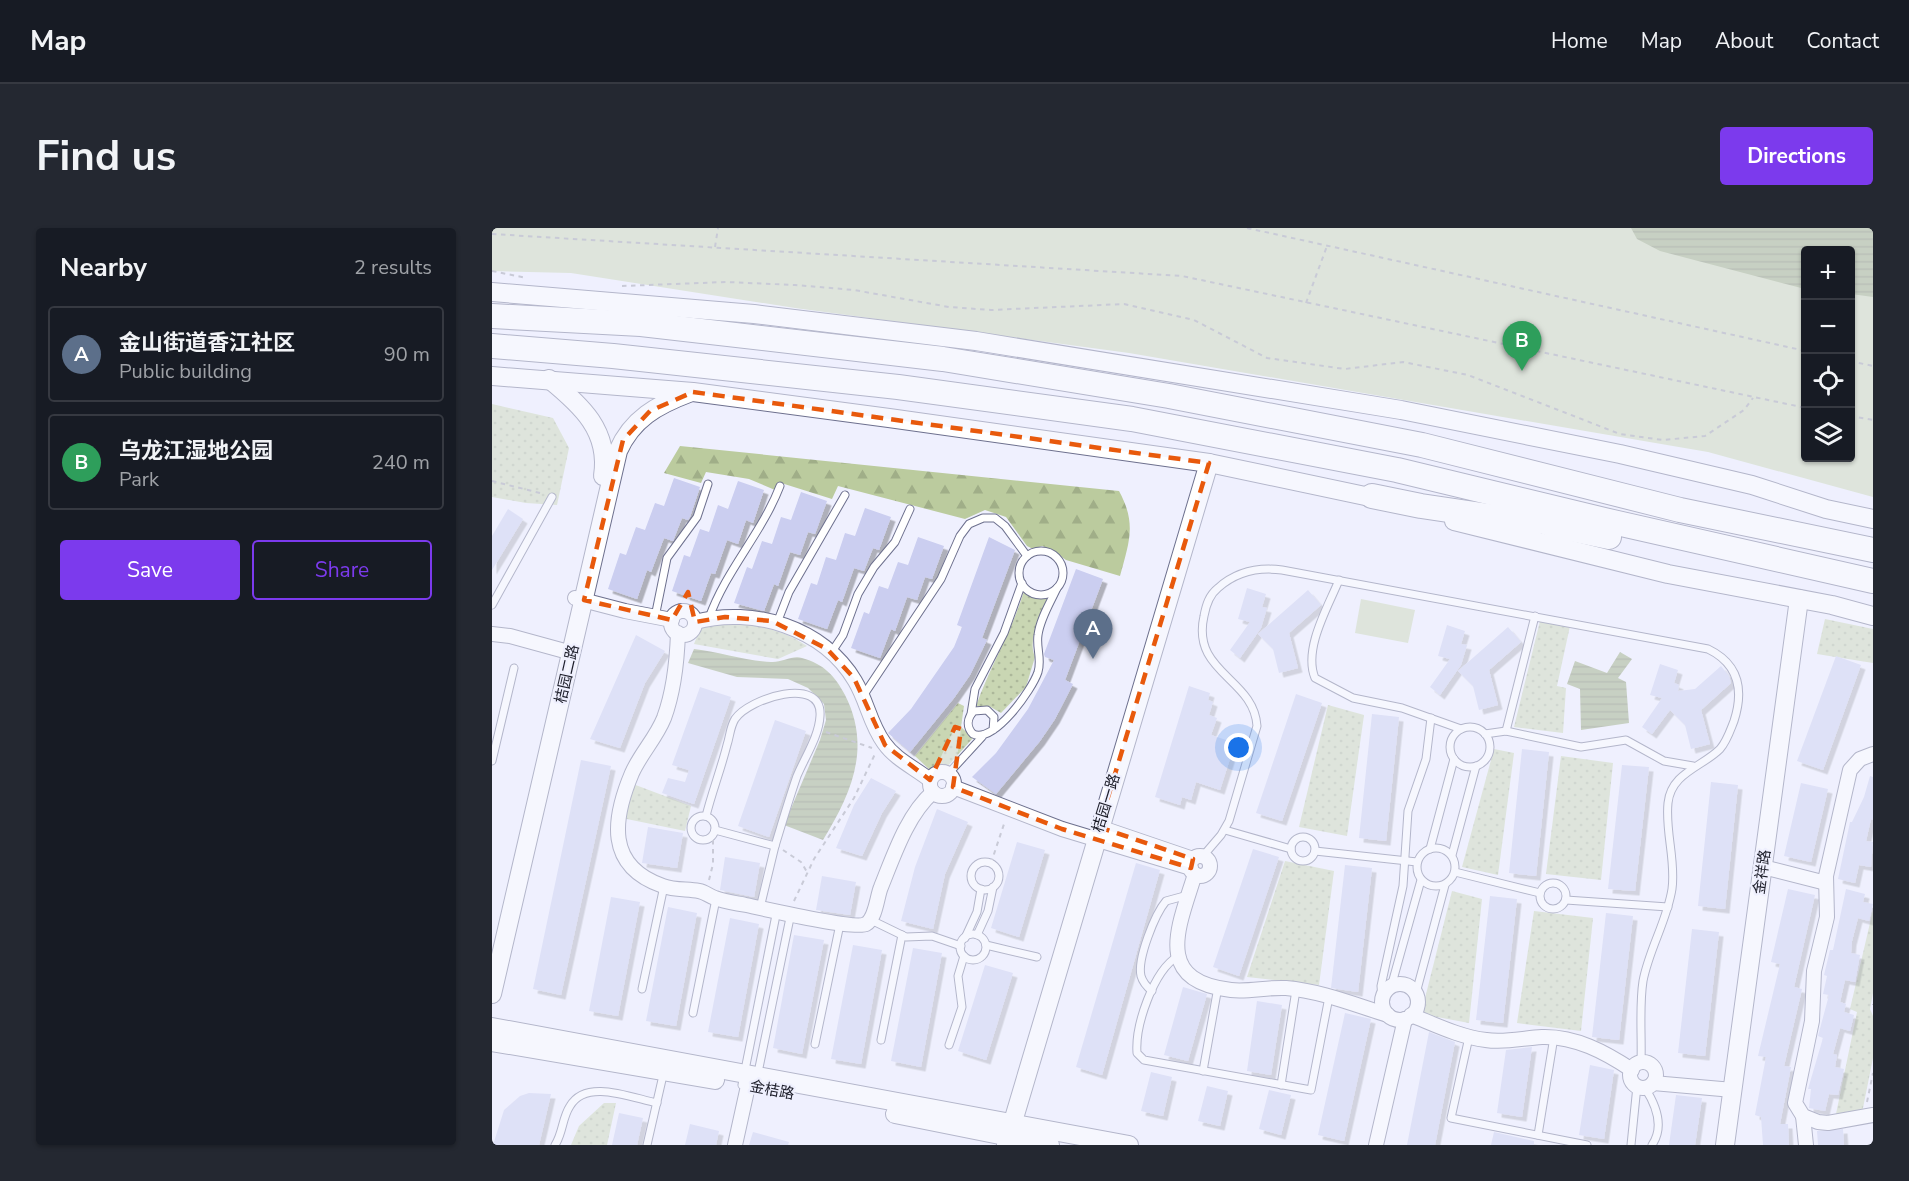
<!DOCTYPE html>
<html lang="en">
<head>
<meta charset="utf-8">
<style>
  body { margin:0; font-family:"Nunito Sans","Noto Sans SC",sans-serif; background:#242831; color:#f1f3f6 }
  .controls { position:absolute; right:18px; top:18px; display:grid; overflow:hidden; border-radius:6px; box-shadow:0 2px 4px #0004 }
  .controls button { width:54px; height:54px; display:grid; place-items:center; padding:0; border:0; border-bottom:2px solid #363941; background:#171b24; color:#f1f3f6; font:30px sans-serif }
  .you { position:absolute; left:747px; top:520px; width:21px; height:21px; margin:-15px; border:4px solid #fff; border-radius:50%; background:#1a73e8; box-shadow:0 0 0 9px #1a73e833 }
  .badge { display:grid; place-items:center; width:39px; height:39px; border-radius:50%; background:#7c3aed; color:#fff; font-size:20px; font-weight:700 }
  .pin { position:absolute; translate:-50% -50px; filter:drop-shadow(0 2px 3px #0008) }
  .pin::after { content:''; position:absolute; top:32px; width:21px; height:18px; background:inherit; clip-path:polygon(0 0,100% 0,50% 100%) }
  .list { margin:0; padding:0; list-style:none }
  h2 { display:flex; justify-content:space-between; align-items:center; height:78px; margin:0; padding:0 24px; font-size:26px }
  h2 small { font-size:20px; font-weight:400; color:#9ea1a6 }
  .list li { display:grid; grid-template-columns:39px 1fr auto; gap:18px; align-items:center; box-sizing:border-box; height:96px; margin:0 12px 12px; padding:0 12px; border:2px solid #363941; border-radius:6px }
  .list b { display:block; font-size:22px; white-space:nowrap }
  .list p { margin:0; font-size:20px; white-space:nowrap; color:#9ea1a6 }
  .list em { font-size:20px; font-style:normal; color:#9ea1a6 }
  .actions { display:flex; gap:12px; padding:18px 24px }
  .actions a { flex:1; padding:14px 0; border:2px solid #7c3aed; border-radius:6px; text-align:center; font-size:21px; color:#7c3aed }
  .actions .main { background:#7c3aed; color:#fff }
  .icon { flex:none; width:33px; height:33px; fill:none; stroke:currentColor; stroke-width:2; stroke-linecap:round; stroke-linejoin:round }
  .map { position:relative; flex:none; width:1381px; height:917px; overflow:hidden; border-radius:6px }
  header { display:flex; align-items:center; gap:36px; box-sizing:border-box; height:84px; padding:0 30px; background:#171b24; border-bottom:2px solid #363941 }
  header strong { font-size:28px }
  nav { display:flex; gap:33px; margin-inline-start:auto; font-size:21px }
  .intro { display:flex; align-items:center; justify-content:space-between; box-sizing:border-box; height:144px; padding:0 36px }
  h1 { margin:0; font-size:42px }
  .button { padding:15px 27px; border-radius:6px; background:#7c3aed; color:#fff; font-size:21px; font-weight:700 }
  main { display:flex; gap:36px; padding:0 36px }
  aside { flex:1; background:#171b24; border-radius:6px; box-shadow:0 2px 4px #0004 }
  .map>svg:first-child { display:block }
  .grass { fill:url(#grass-dots) }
  .forest { fill:url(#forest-firs) }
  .park { fill:#c9d6b3 }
  .water { fill:url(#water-rules) }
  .building { fill:#cbcef0; filter:url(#shadow) }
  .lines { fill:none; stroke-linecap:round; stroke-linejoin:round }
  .lane-casing { stroke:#6d708e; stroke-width:9 }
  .street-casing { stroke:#6d708e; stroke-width:16 }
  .secondary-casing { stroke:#6d708e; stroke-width:20 }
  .highway-casing { stroke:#6d708e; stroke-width:26 }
  .path { stroke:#9b9ca9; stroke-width:2; stroke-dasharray:4.5 4.5; stroke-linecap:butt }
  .lane { stroke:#fff; stroke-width:7 }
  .street { stroke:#fff; stroke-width:14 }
  .secondary { stroke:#fff; stroke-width:18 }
  .highway { stroke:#fff; stroke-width:24 }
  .marked { fill:none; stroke:#e8590c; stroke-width:4.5; stroke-dasharray:12 8; stroke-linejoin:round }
  .labels { text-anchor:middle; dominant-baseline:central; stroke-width:4.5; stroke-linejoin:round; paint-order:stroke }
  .street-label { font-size:15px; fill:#1c1d29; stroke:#eff0fe }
</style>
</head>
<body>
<header>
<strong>Map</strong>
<nav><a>Home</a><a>Map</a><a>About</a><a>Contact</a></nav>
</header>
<div class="intro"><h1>Find us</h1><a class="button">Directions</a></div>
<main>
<aside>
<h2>Nearby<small>2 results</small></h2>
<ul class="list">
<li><span class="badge" style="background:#5c6f8a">A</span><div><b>金山街道香江社区</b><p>Public building</p></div><em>90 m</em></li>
<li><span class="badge" style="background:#2e9e5b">B</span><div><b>乌龙江湿地公园</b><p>Park</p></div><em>240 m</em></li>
</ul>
<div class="actions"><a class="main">Save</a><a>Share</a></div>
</aside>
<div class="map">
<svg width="1381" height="917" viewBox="0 0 1381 917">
  <defs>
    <pattern id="grass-dots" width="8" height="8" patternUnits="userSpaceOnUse" patternTransform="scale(1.5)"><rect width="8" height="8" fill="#c9d6b3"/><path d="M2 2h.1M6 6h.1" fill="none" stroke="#acb79a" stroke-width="1.8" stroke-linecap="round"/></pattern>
    <pattern id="forest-firs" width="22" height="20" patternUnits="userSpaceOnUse" patternTransform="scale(1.5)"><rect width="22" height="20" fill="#bbcb9e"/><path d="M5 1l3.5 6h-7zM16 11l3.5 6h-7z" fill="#a0ae88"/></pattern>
    <pattern id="water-rules" width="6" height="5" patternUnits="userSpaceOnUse" patternTransform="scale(1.5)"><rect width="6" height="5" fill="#98a87c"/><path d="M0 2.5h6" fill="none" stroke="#7b8866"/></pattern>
    <filter id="shadow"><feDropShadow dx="4.5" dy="4.5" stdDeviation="0" flood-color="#0004"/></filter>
  </defs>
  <rect width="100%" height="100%" fill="#eff0fe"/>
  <g class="grass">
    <polygon points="0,176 61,190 77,220 65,277 34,275 0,269"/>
    <path d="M532 363 541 369 557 371C549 388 535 411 543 429L534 459 509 485 497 478H484C498 438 520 403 532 363Z"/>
    <polygon points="1333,391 1381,401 1381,435 1325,426"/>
    <path d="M227 393C260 397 287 399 315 418L286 431 202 416 208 401Z"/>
    <polygon points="1048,393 1078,398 1065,458 1074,460 1071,505 1022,499"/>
    <polygon points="466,475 472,478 469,499 481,510 454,540 446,539 440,544 423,528"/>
    <polygon points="836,477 872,487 855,608 807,599"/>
    <polygon points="1002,521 1022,525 1006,647 970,639"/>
    <polygon points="1069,528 1121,535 1109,652 1054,646"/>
    <polygon points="141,556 199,578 193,603 130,590"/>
    <polygon points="793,633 842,643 827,757 755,749"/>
    <polygon points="960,663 990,671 977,795 929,786"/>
    <polygon points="1381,682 1381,765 1378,781 1381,788 1381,830 1370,885 1344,886 1365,784 1358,781"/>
    <polygon points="1042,683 1101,690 1089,803 1025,795"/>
    <polygon points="112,875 124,875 115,917 79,917 87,898"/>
  </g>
  <path class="forest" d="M188 218 627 263C645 296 637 314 628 348L574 332 559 321 550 318 541 321 535 318 514 289 493 282 473 291 346 258 340 271 286 254 283 262 257 251 214 244 209 255 172 245Z"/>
  <g class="park">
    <polygon points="0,0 1154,0 1313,50 1314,230 1358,230 1359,61 1381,20 1381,269 1216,224 637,125 303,80 79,45 0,43"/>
    <polygon points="869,371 923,382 916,415 863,405"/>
  </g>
  <g class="water">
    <polygon points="1139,0 1381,0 1381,69 1359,66 1358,22 1314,22 1313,61 1168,23 1145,11"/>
    <path d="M202 421C228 424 253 433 279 434 289 435 300 427 310 430 332 436 343 448 353 467 380 520 359 566 331 612L292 597 328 512 334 492 332 476 316 460 296 451 245 449 196 435Z"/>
    <polygon points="1128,424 1140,431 1126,450 1134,454 1137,495 1089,502 1088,461 1075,456 1083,433 1115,445"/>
  </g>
  <g class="building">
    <polygon points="182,250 208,259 198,289 196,292 190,290 181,313 172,310 159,344 155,342 145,371 116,361 128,325 134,327 144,299 153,302 163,275 172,278"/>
    <polygon points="246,253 272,262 261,295 254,292 246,316 235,312 223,346 219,345 209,373 180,363 192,327 198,329 208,301 217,304 226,277 236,281"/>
    <polygon points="309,264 335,273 323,306 316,304 308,327 298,324 286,358 282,356 272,383 242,375 255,339 260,341 270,313 280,316 289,289 299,292"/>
    <polygon points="373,280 399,289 387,322 381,320 372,343 362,340 350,374 346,372 335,401 306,391 319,355 325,357 334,329 344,332 353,305 363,308"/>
    <polygon points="16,281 31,291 0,342 0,308"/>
    <polygon points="426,309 452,318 440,351 433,349 425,372 415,369 403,403 399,401 388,430 359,420 372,384 377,386 387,358 396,361 406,334 416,337"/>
    <polygon points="497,309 523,322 490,410 495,412 478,447 462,470 418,524 396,505 419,481 462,419 470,399 465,397"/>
    <polygon points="584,341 611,351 573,452 581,456 563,491 548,513 504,566 480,549 504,525 536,481 562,432 553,429 552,426"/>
    <polygon points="755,360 774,366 770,379 775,380 769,400 748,430 738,422 758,394 746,391"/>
    <polygon points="816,362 829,377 797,405 806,440 787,445 781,421 766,406"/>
    <polygon points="955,397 973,403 969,416 975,417 969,437 948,467 938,459 958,431 946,428"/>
    <polygon points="1016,399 1029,414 997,442 1006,477 987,482 981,458 966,443"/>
    <polygon points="144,407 173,423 153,455 128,520 98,511"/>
    <polygon points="1344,428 1369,437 1331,542 1305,533"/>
    <polygon points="1168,436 1186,442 1182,455 1187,457 1186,463 1203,461 1229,438 1237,448 1239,455 1209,482 1218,516 1199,521 1193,497 1178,482 1160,506 1150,499 1170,470 1158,467"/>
    <polygon points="697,458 718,465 716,472 721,474 717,487 725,490 719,507 743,515 728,562 704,554 699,572 690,569 688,577 663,569"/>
    <polygon points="208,459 239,469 202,576 170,565 176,550 193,554 197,542 180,537"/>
    <polygon points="804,466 830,475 790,593 764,585"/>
    <polygon points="880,486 907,489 894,613 867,610"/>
    <polygon points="283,492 314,503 277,609 246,598"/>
    <polygon points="1030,521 1057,524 1044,648 1017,645"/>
    <polygon points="89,532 119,538 69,767 41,761"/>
    <polygon points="1130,537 1157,539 1143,663 1116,661"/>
    <polygon points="1378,548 1381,549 1381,592 1379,591 1374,613 1381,614 1379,639 1367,637 1363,655 1346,651 1358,594 1360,594 1372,569"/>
    <polygon points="379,550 404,563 390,585 370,628 344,620 362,577"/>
    <polygon points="1219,554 1246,557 1233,681 1206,678"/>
    <polygon points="1309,555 1336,561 1319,634 1292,628"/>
    <polygon points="445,581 476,594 453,646 441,701 409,693 423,639"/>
    <polygon points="156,599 191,605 185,640 150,635"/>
    <polygon points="525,614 553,622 527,709 499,700"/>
    <polygon points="761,621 787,629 747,748 721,739"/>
    <polygon points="233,629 268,635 262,669 228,662"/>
    <polygon points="644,635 668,642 610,847 584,839"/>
    <polygon points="853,637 880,640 866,764 839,760"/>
    <polygon points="330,648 364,654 358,687 324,682"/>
    <polygon points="1296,661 1323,667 1302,759 1310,761 1292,838 1299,839 1288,896 1296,896 1297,917 1271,917 1269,889 1263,887 1274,829 1266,828 1288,736 1279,734"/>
    <polygon points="1354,661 1373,666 1371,674 1381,676 1377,693 1366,690 1360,713 1359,725 1368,727 1363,754 1353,752 1348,774 1354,776 1352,784 1362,787 1358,803 1348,800 1341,826 1345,827 1343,839 1352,841 1346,867 1337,866 1333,883 1317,880 1319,861 1316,861 1331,810 1326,808 1337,767 1331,766 1335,748 1332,747 1338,722 1341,722"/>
    <polygon points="998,668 1025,671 1011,795 984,792"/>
    <polygon points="119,669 148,674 126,788 97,783"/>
    <polygon points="176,679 205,685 184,798 154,793"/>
    <polygon points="1114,685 1141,688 1127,812 1100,809"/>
    <polygon points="238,690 267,696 246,809 216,804"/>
    <polygon points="1200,701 1227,704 1213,828 1186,825"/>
    <polygon points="302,707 332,712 310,826 281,820"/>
    <polygon points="361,717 390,722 369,836 339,831"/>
    <polygon points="421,720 450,725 429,839 399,833"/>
    <polygon points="493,737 521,745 494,832 466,823"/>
    <polygon points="691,759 715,766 696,833 672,827"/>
    <polygon points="765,773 790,777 779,847 755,843"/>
    <polygon points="853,785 879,791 852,913 826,907"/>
    <polygon points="937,804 963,814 943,917 915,917"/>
    <polygon points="1040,819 1030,889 1005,885 1014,822"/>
    <polygon points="1098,837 1122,842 1112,911 1087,907"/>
    <polygon points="659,844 680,849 671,888 649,883"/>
    <polygon points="715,858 736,863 728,898 706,893"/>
    <polygon points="777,862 799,867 789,907 767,901"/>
    <polygon points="37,865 59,866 47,917 1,917 12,882 28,868"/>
    <polygon points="1184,867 1210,870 1203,917 1177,917"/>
    <polygon points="127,885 151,890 145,917 120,917"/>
    <polygon points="198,896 227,903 224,917 193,917"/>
    <polygon points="1351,901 1352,917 1326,917 1325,903"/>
    <polygon points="261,904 297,914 296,917 257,917"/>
    <polygon points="1002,904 1042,913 1042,917 999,917"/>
  </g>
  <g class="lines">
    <g class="lane-casing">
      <g id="lane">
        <circle cx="549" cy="345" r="22"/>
        <path d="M847 352C836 379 811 421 823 450L861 470 910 480 969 501"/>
        <polyline points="0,377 60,269"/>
        <polyline points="163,389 175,330 205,289 216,256"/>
        <path d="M217 390C234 342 270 305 288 258"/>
        <polyline points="285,395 297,364 353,267"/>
        <polyline points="339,425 351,407 366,366 382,339 403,314 418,281"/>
        <polyline points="371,468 449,351 468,308 477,296 491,290 503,290 513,298 535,328"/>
        <polyline points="479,486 483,461 512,405 530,355"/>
        <circle cx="978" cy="519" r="20"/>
        <path d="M501 502 502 489 495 482 482 483C475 490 474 499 481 506 502 516 540 462 546 444 550 431 544 420 546 407 548 391 558 375 565 360"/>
        <polyline points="1014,503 1043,388"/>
        <polyline points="993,506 1014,503 1089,519 1134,512 1172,533 1201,538"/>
        <polyline points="0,533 22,440"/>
        <polyline points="456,546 490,509"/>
        <circle cx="211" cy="600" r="12"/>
        <path d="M214 588C220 564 229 541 235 517 238 508 238 499 243 491 257 470 331 447 328 488 327 508 313 529 305 548 297 571 290 595 283 618L223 602"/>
        <polyline points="733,602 799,621"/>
        <circle cx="811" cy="621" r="12"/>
        <circle cx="944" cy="639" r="19"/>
        <polyline points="938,621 962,531"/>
        <polyline points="823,623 925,634"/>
        <polyline points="960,627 984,538"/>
        <path d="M711 628 729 607 737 593 765 498C762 450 699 445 712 388 714 377 717 367 726 360 744 344 767 339 790 342L1216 421C1247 436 1252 462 1242 493 1238 503 1235 513 1228 521 1210 539 1179 545 1176 575 1173 604 1184 632 1180 661 1175 693 1157 721 1151 753 1147 779 1150 808 1149 835"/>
        <circle cx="493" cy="648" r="14"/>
        <polyline points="963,644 1048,665"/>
        <circle cx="1061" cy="668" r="13"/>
        <polyline points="1074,672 1176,679"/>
        <polyline points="268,680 283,618"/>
        <polyline points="379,692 414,709 440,708 469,718"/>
        <circle cx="481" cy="719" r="13"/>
        <polyline points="485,707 496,683 501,659"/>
        <polyline points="473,710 485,684 489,661"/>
        <polyline points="494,717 545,729"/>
        <path d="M686 728C661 743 643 798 645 825L652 832 819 862 837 769"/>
        <polyline points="899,759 929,652"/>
        <polyline points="150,761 172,658"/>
        <path d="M660 763C655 759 651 755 649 748 645 731 663 686 674 673L696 667"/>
        <polyline points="924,765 953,657"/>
        <polyline points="890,771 889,758 911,658 916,583 934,531 939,490"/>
        <polyline points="201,785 224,671"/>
        <polyline points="977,809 959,890 1095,917"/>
        <polyline points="389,812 410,707"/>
        <polyline points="323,816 348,696"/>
        <polyline points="457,817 470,779 466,748 472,728"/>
        <polyline points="711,843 726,759"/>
        <polyline points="250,857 285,682"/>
        <polyline points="789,857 804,762"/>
        <polyline points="263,859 299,685"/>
        <path d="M1153 860C1164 877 1173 898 1160 917"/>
        <polyline points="1046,907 1062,809"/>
        <path d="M63 917C71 905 70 890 78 878 94 850 140 870 165 875"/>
        <polyline points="155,917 172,843"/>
        <polyline points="1139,917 1145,858"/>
      </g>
    </g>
    <g class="street-casing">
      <g id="street">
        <polyline points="83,370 133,383 180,392"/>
        <circle cx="191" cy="395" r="12"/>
        <path d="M203 394C261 378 332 400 363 453 375 473 378 496 392 515 403 531 423 540 438 552"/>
        <path d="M186 405C185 434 182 463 172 490 164 510 149 525 140 545 121 590 113 638 171 658 182 662 195 661 207 663 213 664 217 668 223 670 233 674 244 675 254 677 273 681 363 702 374 696 384 690 385 668 389 659 402 627 415 587 441 564"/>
        <polyline points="0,406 18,408 80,425"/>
        <polyline points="1381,526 1368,531 1358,542 1334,648 1335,689 1322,743 1320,793 1303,875 1311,888 1326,894 1336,895 1381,887"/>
        <circle cx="450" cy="556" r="12"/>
        <polyline points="461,559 570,601 699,640"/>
        <polyline points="607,599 701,631"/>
        <circle cx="708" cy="638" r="10"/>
        <polyline points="1271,639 1334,655"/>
        <path d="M703 646C687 698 660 753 739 762 757 764 775 759 794 760 829 763 863 777 896 787"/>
        <circle cx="908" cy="774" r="18"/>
        <path d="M919 787C944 797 968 809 994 812 1013 815 1031 810 1050 809 1083 808 1113 824 1140 842"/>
        <circle cx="1151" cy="847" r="13"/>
        <polyline points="1161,855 1241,862"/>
        <polyline points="1311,888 1314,917"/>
        <polyline points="243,917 256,858"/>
        <polyline points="884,917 913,791"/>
      </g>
    </g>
    <g class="secondary-casing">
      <g id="secondary">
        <polyline points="0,64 262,86 484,113 909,182 1128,226 1260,257 1334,281 1381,291"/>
        <polyline points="0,148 201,164 397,190 717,235 892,272"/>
        <path d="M57 151C89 177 118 203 111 248"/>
        <polyline points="962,293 1176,346 1340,377 1381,388"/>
        <path d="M0 766 126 223C140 191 165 177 197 165"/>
        <polyline points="0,799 637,917"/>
        <polyline points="0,814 223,852"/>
        <polyline points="403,886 558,917"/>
        <polyline points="514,917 717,235"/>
        <polyline points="1233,917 1307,371"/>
      </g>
    </g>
    <g class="highway-casing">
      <g id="highway">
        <polyline points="0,88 149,96 451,131 677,168 930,217 1188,282 1381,322"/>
        <polyline points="0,118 121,128 406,159 640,191 905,242 1112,292 1381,353"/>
        <polyline points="880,268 929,278 1043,295"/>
        <polyline points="1026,285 1064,298 1117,309"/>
      </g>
    </g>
    <g class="path">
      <polyline points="755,0 1314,123"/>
      <polyline points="0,6 690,48 1314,180"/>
      <polyline points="223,19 226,0"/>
      <polyline points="0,43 35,50"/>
      <polyline points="130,58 234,54 303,57 362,62 457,79 499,82 632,76 702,92 775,130 853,141 911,134 976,147 1128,206 1171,212 1213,208 1252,182 1261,170"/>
      <polyline points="814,75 835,18"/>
      <polyline points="1358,133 1381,138"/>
      <polyline points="1358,188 1381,192"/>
      <polyline points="0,253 52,266"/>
      <polyline points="334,504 380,520"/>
      <polyline points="291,622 309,634 315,644"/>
      <polyline points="499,635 513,593"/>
      <polyline points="217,652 221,636 221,610"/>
      <polyline points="302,673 322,631 362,570 383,526"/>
      <polyline points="1381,776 1381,777"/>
      <polyline points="1375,874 1381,845"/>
    </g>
    <use href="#lane" class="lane"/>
    <use href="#street" class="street"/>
    <use href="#secondary" class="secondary"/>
    <use href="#highway" class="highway"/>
  </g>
  <path d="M0 0H1381V917H0ZM201 164 717 235 607 599 701 631 699 640 570 601 461 559 469 501 463 499 438 552 393 517 362 450 335 421 280 393 233 389 203 394 196 364 180 392 92 372 131 212 158 183Z" fill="#eff0fe" fill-opacity=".55" fill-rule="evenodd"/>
  <path class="marked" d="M201 164 717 235 607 599 701 631 699 640 570 601 461 559 469 501 463 499 438 552 393 517 362 450 335 421 280 393 233 389 203 394 196 364 180 392 92 372 131 212 158 183Z"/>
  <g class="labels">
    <g class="street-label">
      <text transform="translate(75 446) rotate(-77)">桔园二路</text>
      <text transform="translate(614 575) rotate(-73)">桔园一路</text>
      <text transform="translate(1270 644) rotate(-82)">金祥路</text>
      <text transform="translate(280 862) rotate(11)">金桔路</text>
    </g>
  </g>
</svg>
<div class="controls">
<button>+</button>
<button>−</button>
<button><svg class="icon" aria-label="locate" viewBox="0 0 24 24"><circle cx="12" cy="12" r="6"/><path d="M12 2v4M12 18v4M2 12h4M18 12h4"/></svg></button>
<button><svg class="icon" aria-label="layers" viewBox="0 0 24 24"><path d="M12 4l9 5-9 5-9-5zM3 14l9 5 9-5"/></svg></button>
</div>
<div class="you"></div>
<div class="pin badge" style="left:601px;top:431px;background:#5c6f8a">A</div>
<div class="pin badge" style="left:1030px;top:143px;background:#2e9e5b">B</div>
</div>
</main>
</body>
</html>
